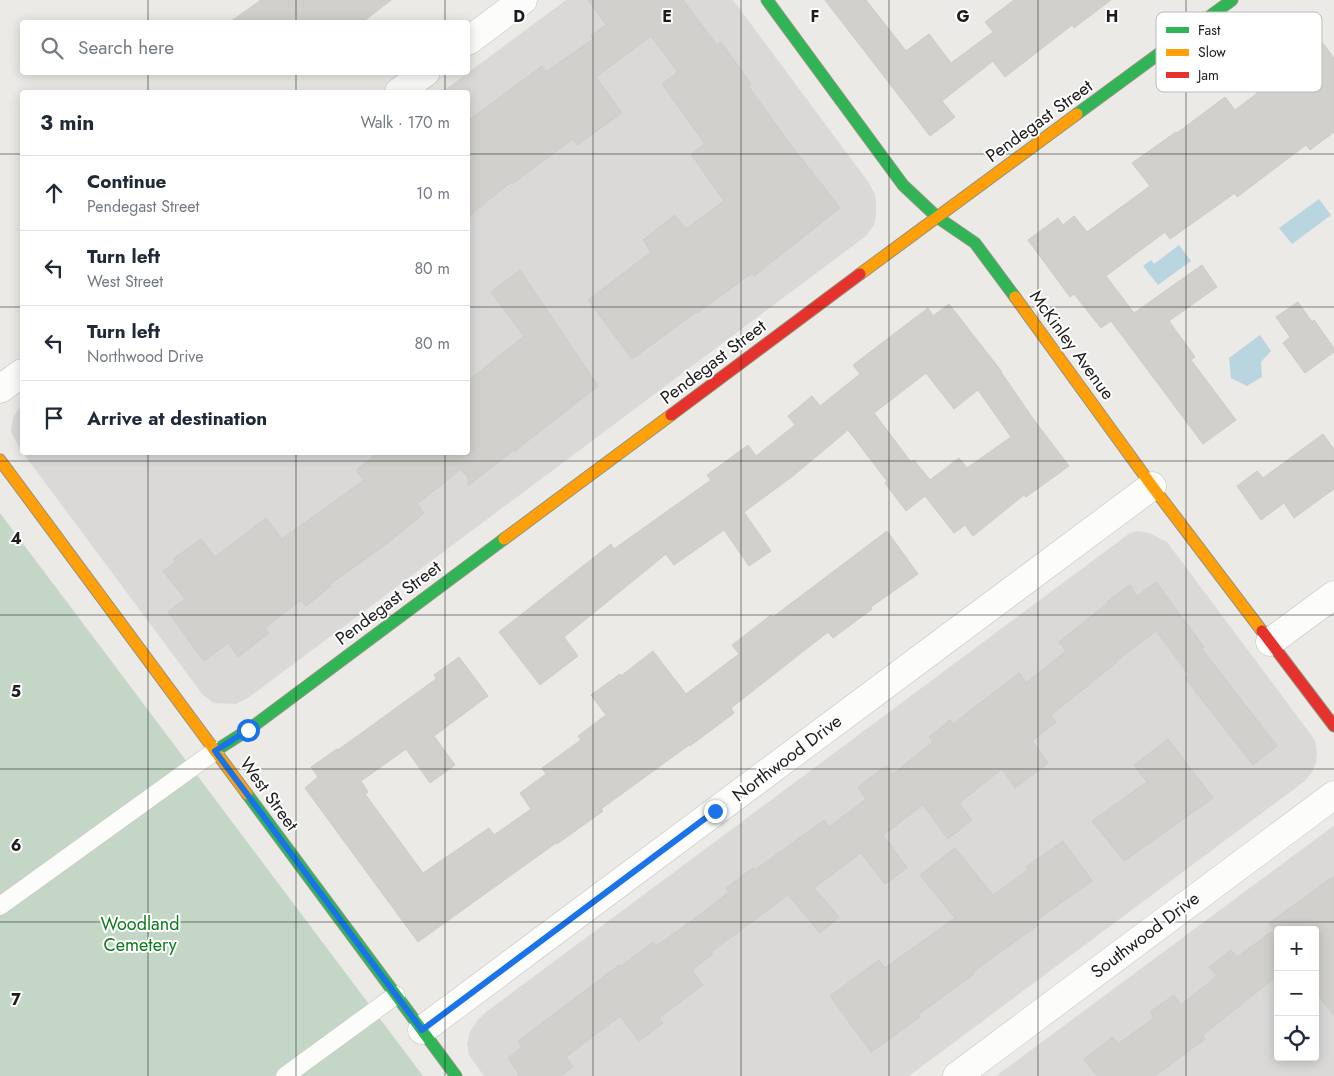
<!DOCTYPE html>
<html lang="en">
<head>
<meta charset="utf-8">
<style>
  body { margin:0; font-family:Jost,sans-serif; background:#f2f2f3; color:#1f2937 }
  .controls { position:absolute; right:15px; bottom:15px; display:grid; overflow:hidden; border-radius:5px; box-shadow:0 2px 12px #0003 }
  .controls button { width:45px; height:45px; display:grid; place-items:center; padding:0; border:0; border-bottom:1px solid #e0e1e3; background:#fff; color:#1f2937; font:25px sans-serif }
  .stop { position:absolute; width:15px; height:15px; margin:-11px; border:4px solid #1a73e8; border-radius:50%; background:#fff }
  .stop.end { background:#1a73e8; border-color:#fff; box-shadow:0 1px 5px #0008 }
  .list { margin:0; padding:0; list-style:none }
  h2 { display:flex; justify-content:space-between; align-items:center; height:65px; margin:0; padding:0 20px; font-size:21px }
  h2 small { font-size:16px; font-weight:400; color:#747a83 }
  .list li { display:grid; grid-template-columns:32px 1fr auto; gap:15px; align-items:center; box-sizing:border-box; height:75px; padding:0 20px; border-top:1px solid #e0e1e3 }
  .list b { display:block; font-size:19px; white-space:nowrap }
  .list p { margin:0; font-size:16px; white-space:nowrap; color:#747a83 }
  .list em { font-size:16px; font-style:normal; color:#747a83 }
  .icon { flex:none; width:28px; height:28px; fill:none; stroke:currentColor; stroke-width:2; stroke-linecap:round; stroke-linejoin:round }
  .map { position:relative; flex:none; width:1334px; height:1076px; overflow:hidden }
  .search { position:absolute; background:#fff; box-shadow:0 2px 12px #0003; left:20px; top:20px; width:450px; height:55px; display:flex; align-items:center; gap:12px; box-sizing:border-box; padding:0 18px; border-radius:5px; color:#747a83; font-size:19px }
  .panel { position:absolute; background:#fff; box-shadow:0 2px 12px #0003; left:20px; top:90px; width:450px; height:365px; border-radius:5px }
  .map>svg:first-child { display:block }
  .residential { fill:#dad9d7; fill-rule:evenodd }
  .cemetery { fill:#c4d7c6 }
  .water { fill:#b9d5df }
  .building { fill:#d2d0cd; stroke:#cecbc7; fill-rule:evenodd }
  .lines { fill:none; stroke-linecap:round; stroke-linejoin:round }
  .lane-casing { stroke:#c4c4c2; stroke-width:19 }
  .street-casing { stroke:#c4c4c2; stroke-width:29 }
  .fast-casing { stroke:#92957e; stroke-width:13 }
  .slow-casing { stroke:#92957e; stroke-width:13 }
  .jam-casing { stroke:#92957e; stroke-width:13 }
  .lane { stroke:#fcfcfb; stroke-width:18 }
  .street { stroke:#fcfcfb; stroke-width:28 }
  .fast { stroke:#30b455; stroke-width:11 }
  .slow { stroke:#ff9f0a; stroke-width:11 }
  .jam { stroke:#e5322d; stroke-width:11 }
  .route { stroke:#1a73e8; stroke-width:6 }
  .grid { fill:none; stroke:#1d1d1d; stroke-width:1; stroke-opacity:0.55 }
  .labels { text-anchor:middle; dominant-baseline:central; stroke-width:4; stroke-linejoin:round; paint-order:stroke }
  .street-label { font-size:18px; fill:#1d1d1d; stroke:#fff }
  .park-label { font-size:18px; fill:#0c7a1b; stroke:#fff }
  .key { fill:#fff; stroke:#bbb; stroke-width:1 }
  .key-label { font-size:14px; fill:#1d1d1d }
  .grid-label { font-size:16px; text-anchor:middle; font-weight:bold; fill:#1d1d1d; stroke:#fff; stroke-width:4; stroke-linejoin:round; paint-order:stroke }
</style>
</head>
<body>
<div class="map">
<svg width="1334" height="1076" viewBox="0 0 1334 1076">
  <rect width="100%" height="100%" fill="#ebeae6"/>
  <g class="residential">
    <polygon points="566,0 733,0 869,183 875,195 876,203 876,214 874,225 866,236 248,698 236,704 214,703 203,695 23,453 468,452 468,92 442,92"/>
    <polygon points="22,404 22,452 11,432 13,418"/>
    <polygon points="1137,531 1149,533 1167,542 1309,732 1315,741 1317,752 1316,763 1312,772 1305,781 909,1076 484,1076 469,1055 467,1044 470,1032 477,1021 486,1012 1130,533"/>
    <path d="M1334 826V1076H996L1332 827ZM1278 930H1315V1057H1278Z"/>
  </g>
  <polygon class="cemetery" points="0,513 423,1076 0,1076"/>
  <g class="water">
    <polygon points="1319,199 1331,215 1292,244 1279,228"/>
    <polygon points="1179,245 1191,261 1158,285 1143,266 1151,260 1154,264"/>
    <polygon points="1260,335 1271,351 1261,362 1262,377 1247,386 1231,378 1229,358"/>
  </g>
  <g class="building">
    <polygon points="261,0 391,0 363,22 230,22"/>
    <polygon points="588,0 683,0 717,45 721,42 751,84 748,86 794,149 840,208 754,276 752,273 697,313 696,312 632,359 588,300 651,252 643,240 675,215 686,229 724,201 691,154 705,144 662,84 678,72 651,36 596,77 622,113 577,145 573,139 512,184 511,182 468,217 468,121 542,66 546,72 593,39 591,36 606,25"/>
    <polygon points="825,0 866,0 906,51 929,34 951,63 993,32 985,22 1014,0 1111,0 1074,28 1072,25 1005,77 993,61 942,101 955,117 930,136"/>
    <polygon points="1311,27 1334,58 1334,132 1310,150 1306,145 1237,197 1235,193 1170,239 1165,232 1106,276 1134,313 1202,265 1217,287 1169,321 1195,357 1191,360 1236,420 1203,444 1111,321 1101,328 1074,294 1070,297 1028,240 1058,218 1063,225 1074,216 1087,232 1150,186 1132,163 1176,132 1177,133 1225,97 1235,110 1294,65 1282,49"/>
    <polygon points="520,270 598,386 515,451 514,450 468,486 468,477 461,469 417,504 424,513 389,542 329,585 331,586 306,606 301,600 265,628 269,633 238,657 228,643 204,661 168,612 185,599 163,571 176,562 173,559 201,539 215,557 266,518 282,539 364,480 356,470 379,452 468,452 468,381 524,336 491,292"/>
    <polygon points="1298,302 1312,322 1314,320 1334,348 1334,352 1305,373 1283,343 1290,337 1276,317"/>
    <path d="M949 304 1002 372H1001L1034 420 1069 466 1026 497 1024 495 973 536 965 525 954 533 925 496 906 511 885 483 887 481 848 430 793 476 744 512 771 551 749 566 724 530 674 565 666 554 564 637 578 656 540 685 499 632 611 544 614 549 711 480 707 475 748 445 756 456 795 425 788 416 812 396 820 406 860 374 853 365 928 308 933 316ZM926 373 954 409 978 390 1011 437 967 468 959 458 930 480 914 460 911 462 874 413Z"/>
    <polygon points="1323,434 1334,449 1334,489 1294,518 1284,503 1261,520 1237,486 1257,471 1263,478"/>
    <polygon points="887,531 918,574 871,607 872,609 833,638 828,632 731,708 734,713 690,746 689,745 601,809 603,811 557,844 556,843 418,942 305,788 318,777 311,767 337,749 338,750 436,679 434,675 459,657 488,696 434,736 455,765 430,783 406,749 361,781 368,792 365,794 423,873 489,828 494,835 531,809 520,793 546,774 542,768 581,740 578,736 606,715 591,695 620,674 621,676 653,651 686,694 739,654 732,645 771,615 773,617"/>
    <polygon points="1156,582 1204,647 1202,649 1277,746 1253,765 1185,678 1189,675 1156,631 1115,662 1116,663 1051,715 1056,722 1032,741 1048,763 1015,788 1002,769 959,803 972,820 948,839 923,805 883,835 907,868 885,884 861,853 814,888 839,917 820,933 788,895 711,952 713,954 692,970 703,985 659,1018 663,1023 639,1041 620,1016 566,1057 573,1067 561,1076 520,1076 508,1058 522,1047 518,1041 619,965 620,967 653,942 656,946 689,923 729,892 726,888 753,868 755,870 824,820 829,827 866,799 858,787 886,766 893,774 933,742 929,737 950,720 953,724 1019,673 1026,683 1066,651 1059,642 1109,602 1108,601 1130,585 1137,596"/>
    <polygon points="1168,739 1213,798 1124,861 1092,821 1147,782 1134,765"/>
    <polygon points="1063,841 1092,881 1035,921 1038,925 973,972 974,974 919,1014 920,1017 871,1052 830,996 879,960 885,968 955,918 920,875 955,848 993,895 1028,870 1026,867"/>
    <polygon points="1334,876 1334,1016 1315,990 1315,930 1278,930 1278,975 1203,1035 1205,1039 1155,1076 1097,1076 1084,1059 1113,1037 1118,1044 1154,1018 1150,1012 1174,995 1181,1005 1217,976 1209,967 1231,950 1237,957 1274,930 1269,923"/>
  </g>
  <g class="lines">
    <g class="lane-casing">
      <g id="lane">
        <polyline points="0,906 215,751"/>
        <polyline points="285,1076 396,995"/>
      </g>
    </g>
    <g class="street-casing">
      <g id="street">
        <polyline points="468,41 523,0"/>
        <polyline points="399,92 426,72"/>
        <polyline points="0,389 22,373"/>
        <polyline points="1270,642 1334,595"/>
        <polyline points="422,1030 1152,486"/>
        <polyline points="957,1076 1334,795"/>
      </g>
    </g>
    <g class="fast-casing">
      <g id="fast">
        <polyline points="767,0 903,185 937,217 975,243 1015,297"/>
        <polyline points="1077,114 1232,0"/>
        <polyline points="215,751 248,730 504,539"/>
        <polyline points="247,794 456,1076"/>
      </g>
    </g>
    <g class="slow-casing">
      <g id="slow">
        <polyline points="860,274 1077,114"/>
        <polyline points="1015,297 1152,486 1262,631"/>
        <polyline points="0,460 247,794"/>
        <polyline points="504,539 671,415"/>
      </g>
    </g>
    <g class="jam-casing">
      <g id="jam">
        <polyline points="671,415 860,274"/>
        <polyline points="1262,631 1334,726"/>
      </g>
    </g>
    <use href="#lane" class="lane"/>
    <use href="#street" class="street"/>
    <use href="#fast" class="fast"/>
    <use href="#slow" class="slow"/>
    <use href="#jam" class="jam"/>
  </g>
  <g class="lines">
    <polyline class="route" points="248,730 215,751 422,1030 715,811"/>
  </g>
  <path class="grid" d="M148 0V22M296 0V22M445 0V22M593 0V1076M741 0V1076M889 0V1076M1038 0V1076M1186 0V1076M148 72V92M296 72V92M445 72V92M0 154H22M468 154H1334M0 307H22M468 307H1334M148 452V1076M296 452V1076M445 452V1076M0 461H1334M0 615H1334M0 769H1334M0 922H1334"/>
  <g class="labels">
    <g class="street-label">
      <text transform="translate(1039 121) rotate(-36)">Pendegast Street</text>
      <text transform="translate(1072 345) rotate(54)">McKinley Avenue</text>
      <text transform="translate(713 362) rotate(-37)">Pendegast Street</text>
      <text transform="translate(388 603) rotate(-37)">Pendegast Street</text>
      <text transform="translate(787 758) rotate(-37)">Northwood Drive</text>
      <text transform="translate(269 794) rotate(54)">West Street</text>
      <text transform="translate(1145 935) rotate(-37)">Southwood Drive</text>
    </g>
    <g class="park-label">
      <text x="140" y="924">Woodland<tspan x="140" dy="21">Cemetery</tspan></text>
    </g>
  </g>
  <rect x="1156" y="12" width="166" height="80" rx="8" class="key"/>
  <rect x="1166" y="27" width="23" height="6" fill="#30b455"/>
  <rect x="1166" y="49" width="23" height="7" fill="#ff9f0a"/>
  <rect x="1166" y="72" width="23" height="6" fill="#e5322d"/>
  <g class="key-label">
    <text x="1198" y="35">Fast</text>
    <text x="1198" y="57">Slow</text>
    <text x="1198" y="80">Jam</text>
  </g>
  <g class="grid-label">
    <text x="519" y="22">D</text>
    <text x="667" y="22">E</text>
    <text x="815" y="22">F</text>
    <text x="963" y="22">G</text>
    <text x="1112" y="22">H</text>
    <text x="16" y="544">4</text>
    <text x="16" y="697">5</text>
    <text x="16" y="851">6</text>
    <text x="16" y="1005">7</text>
  </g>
</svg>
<div class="controls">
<button>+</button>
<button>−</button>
<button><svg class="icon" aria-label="locate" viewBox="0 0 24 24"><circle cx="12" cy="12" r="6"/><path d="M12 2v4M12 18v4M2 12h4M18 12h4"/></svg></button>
</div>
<div class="stop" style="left:248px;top:730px"></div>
<div class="stop end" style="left:715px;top:811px"></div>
<div class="search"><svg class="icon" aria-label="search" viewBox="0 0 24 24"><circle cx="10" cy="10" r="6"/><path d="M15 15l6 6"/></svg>Search here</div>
<section class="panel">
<h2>3 min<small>Walk · 170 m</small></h2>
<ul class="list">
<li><svg class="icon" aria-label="ahead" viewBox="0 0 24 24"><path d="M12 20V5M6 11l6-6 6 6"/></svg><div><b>Continue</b><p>Pendegast Street</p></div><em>10 m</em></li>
<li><svg class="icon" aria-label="left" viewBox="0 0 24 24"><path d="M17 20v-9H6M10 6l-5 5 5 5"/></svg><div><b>Turn left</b><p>West Street</p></div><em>80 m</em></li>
<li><svg class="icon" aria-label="left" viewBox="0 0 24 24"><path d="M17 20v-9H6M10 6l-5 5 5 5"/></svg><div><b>Turn left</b><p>Northwood Drive</p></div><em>80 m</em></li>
<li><svg class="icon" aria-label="arrive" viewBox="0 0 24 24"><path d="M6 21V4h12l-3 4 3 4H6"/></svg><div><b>Arrive at destination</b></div></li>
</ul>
</section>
</div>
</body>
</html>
